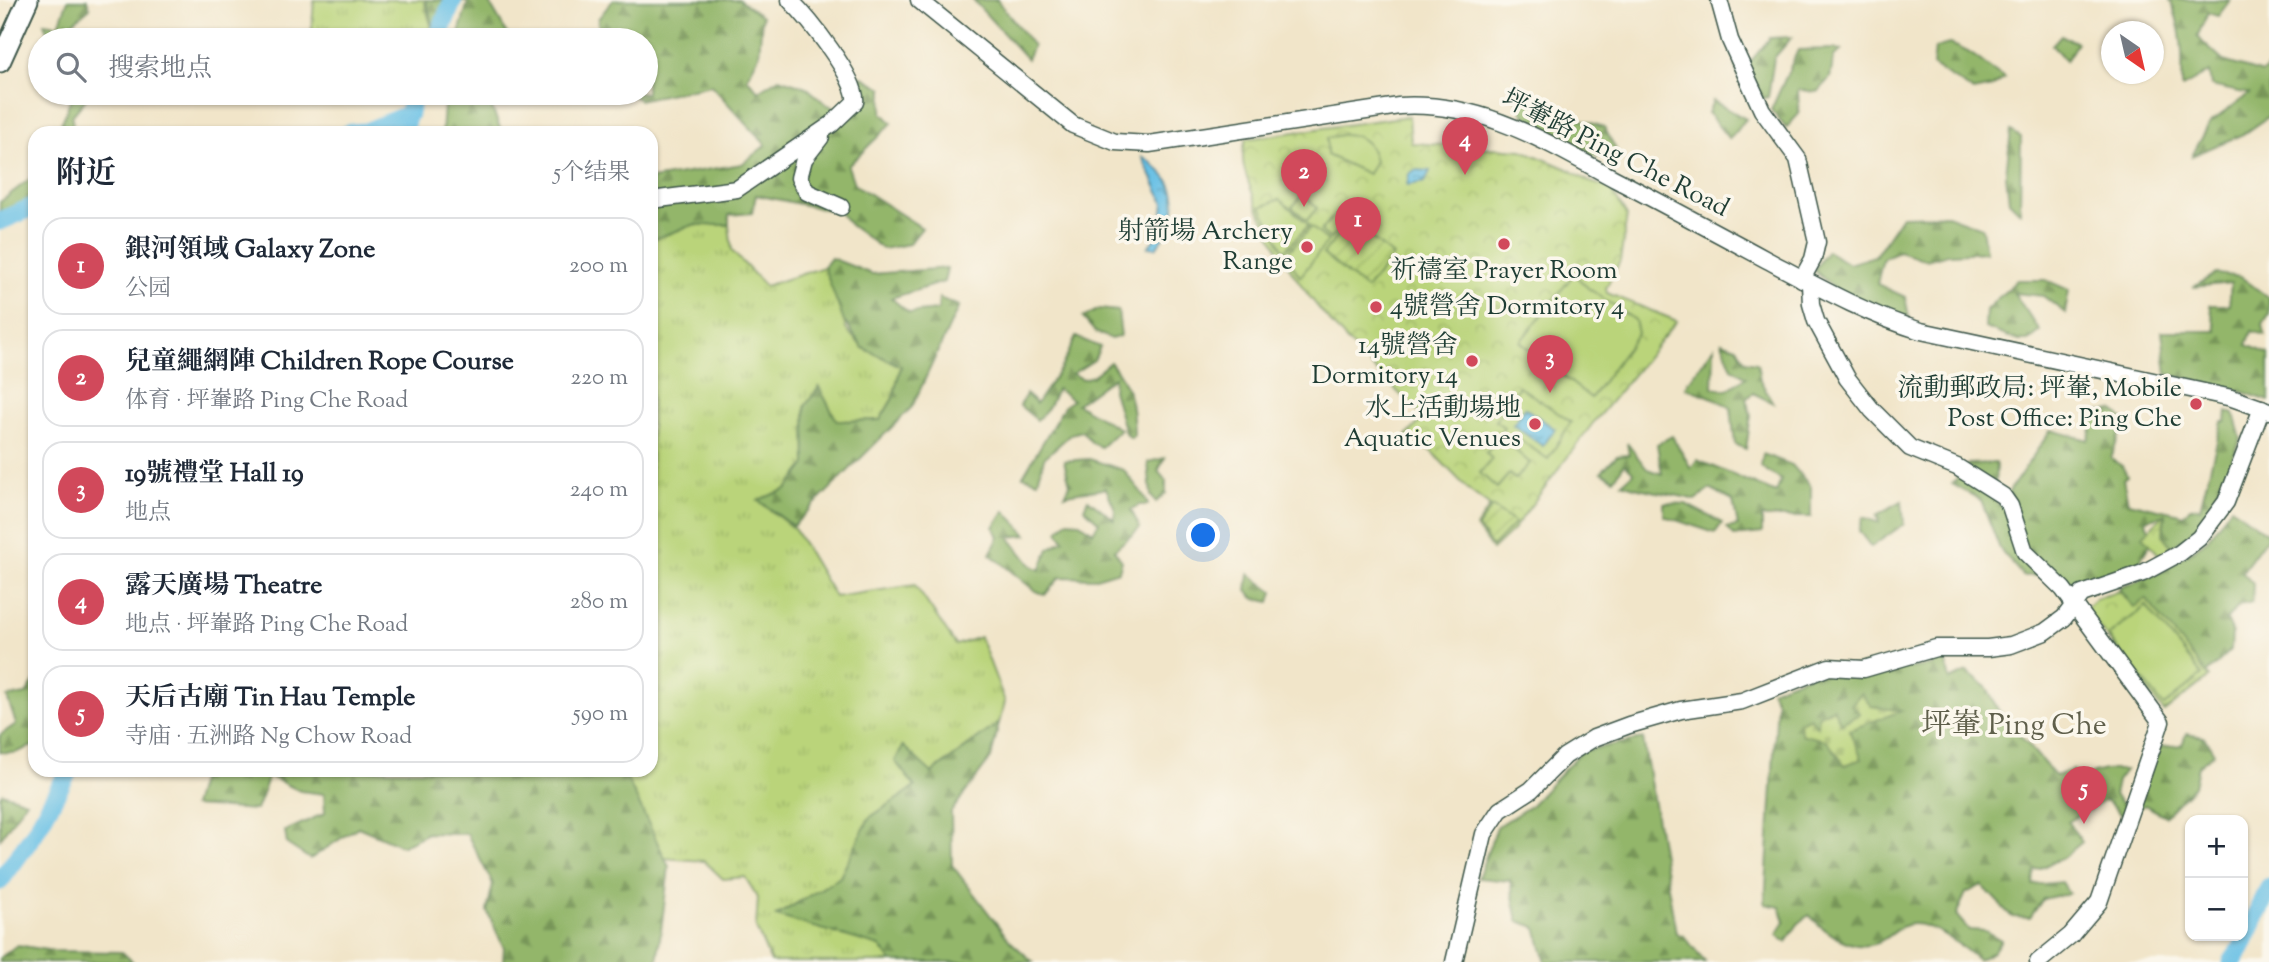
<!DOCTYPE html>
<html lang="zh">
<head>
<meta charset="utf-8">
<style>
  body { margin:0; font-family:"Sorts Mill Goudy","Noto Serif SC",serif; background:#f2f2f3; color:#1f2937 }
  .controls { position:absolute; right:21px; bottom:21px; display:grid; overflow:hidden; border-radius:14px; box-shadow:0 2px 5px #0004 }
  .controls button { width:63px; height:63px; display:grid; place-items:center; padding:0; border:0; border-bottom:2px solid #e0e1e3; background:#fff; color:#1f2937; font:35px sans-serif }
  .compass { position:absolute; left:2101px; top:21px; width:63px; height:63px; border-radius:50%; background:#fff; box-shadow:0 2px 5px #0004; rotate:146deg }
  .you { position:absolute; left:1204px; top:536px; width:24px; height:24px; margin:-18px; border:5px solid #fff; border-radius:50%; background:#1a73e8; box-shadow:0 0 0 10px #1a73e833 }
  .badge { display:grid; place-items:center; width:46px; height:46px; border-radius:50%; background:#d1495b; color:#fff; font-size:23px; font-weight:700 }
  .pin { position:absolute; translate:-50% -58px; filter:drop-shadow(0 2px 4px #0008) }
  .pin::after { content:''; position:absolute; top:37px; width:24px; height:21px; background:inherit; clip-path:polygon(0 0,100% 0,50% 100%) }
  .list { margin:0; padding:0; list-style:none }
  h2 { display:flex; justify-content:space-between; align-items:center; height:91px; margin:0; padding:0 28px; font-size:30px }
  h2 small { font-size:23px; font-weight:400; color:#747a83 }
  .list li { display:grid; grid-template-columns:46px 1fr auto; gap:21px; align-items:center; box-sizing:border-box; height:98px; margin:0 14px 14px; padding:0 14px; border:2px solid #e0e1e3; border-radius:21px }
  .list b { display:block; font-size:26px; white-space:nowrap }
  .list p { margin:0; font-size:23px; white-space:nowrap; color:#747a83 }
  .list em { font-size:23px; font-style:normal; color:#747a83 }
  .icon { flex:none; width:38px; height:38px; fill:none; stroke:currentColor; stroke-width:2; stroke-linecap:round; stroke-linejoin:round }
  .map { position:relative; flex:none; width:2269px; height:962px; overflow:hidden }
  .search { position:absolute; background:#fff; box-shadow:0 2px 5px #0004; left:28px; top:28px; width:630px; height:77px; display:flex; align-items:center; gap:18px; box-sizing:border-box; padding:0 24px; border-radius:38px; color:#747a83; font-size:26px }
  .panel { position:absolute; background:#fff; box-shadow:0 2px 5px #0004; left:28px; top:126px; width:630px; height:651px; border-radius:21px }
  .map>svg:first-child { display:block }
  .grass { fill:url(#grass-tufts); stroke:#6c8857; stroke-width:2 }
  .forest { fill:url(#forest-firs); stroke:#597a4f; stroke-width:2 }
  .cemetery { fill:url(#cemetery-stones); stroke:#6c8857; stroke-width:2 }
  .park { fill:url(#park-crowns); stroke:#6c8857; stroke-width:2 }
  .garden { fill:url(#garden-furrows); stroke:#6c8857; stroke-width:2 }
  .pitch { fill:#bad47a; stroke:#6c8857; stroke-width:2 }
  .water { fill:url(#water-ripples); stroke:#437e8c; stroke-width:2 }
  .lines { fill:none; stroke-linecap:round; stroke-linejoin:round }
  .river { stroke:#67c0e5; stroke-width:19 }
  .minor-casing { stroke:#3e564a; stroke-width:19 }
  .major-casing { stroke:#3e564a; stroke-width:23 }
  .minor { stroke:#fff; stroke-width:16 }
  .major { stroke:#fff; stroke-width:19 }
  .poi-dot { fill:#d1495b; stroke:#fbf7ec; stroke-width:2.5 }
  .labels { text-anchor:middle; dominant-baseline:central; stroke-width:7; stroke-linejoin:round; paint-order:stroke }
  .street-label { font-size:26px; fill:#1f3d34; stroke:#fbf7ec }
  .poi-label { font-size:26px; fill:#1f3d34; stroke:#fbf7ec; text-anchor:end }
  .quarter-label { font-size:30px; fill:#5f5f4b; stroke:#fbf7ec }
</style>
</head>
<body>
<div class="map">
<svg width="2269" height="962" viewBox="0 0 2269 962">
  <defs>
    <pattern id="grass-tufts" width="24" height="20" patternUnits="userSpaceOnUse" patternTransform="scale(1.75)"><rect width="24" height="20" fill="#bad47a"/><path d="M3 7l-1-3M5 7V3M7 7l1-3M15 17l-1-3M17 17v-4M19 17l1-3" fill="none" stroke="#9fb76a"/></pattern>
    <pattern id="forest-firs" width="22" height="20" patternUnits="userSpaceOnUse" patternTransform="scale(1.75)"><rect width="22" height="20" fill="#93b66a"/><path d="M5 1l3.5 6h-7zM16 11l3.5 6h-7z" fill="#779558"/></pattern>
    <pattern id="cemetery-stones" width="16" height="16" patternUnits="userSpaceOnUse" patternTransform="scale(1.75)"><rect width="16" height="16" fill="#bad47a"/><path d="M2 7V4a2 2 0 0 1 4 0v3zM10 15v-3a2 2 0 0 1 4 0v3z" fill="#9fb76a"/></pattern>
    <pattern id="park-crowns" width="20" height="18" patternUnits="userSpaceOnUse" patternTransform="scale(1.75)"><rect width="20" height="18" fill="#bad47a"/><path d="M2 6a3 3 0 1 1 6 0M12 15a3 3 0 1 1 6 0" fill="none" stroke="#9fb76a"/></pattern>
    <pattern id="garden-furrows" width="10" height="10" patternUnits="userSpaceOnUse" patternTransform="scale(1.75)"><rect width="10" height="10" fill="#bad47a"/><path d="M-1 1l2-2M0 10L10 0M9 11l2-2" fill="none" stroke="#9fb76a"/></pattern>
    <pattern id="water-ripples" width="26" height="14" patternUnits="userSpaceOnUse" patternTransform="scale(1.75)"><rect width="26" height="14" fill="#67c0e5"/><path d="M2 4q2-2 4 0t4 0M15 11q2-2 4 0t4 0" fill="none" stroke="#549dba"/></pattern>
  </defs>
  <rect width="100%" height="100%" fill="#fbf7ec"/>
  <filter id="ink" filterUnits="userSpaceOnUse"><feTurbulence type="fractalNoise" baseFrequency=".0143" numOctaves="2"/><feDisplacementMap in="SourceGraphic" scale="14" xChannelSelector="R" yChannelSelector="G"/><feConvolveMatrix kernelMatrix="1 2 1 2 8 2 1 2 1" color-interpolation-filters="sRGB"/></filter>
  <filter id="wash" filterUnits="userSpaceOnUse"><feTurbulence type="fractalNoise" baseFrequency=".00686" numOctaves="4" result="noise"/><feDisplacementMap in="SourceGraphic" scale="28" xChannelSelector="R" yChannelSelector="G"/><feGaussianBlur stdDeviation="1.57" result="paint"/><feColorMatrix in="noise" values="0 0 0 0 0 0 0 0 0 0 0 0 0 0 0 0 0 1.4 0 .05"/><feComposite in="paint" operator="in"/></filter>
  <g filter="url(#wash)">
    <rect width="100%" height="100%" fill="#f1e5c9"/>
    <g class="grass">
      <polygon points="314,0 424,0 432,29 422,40 392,40 383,32 365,40 311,40"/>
      <polygon points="701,222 729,225 732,251 765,286 824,267 836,286 846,329 863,348 901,366 893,398 880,420 837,421 819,388 805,406 806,464 787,489 759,501 795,530 835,597 915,585 956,645 980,637 1005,702 999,723 931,773 903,747 915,787 869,819 841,877 777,915 880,946 892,962 771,962 756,928 758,898 745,877 723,879 704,861 663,858 622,770 651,770 651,240"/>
    </g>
    <g class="forest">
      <polygon points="68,0 87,0 90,8 72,23 73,36 62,39 49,37 44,23 59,25"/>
      <polygon points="426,0 450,0 433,27"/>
      <polygon points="459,0 493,0 490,4 511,40 457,40 468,2"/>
      <polygon points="613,0 739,0 762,16 759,55 747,78 758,91 779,78 806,87 826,104 845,113 861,76 883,88 882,113 892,123 848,166 854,184 922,228 909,244 883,249 850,225 839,212 756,195 752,213 729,215 729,225 693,225 651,240 651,179 742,164 766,145 711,85 639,100 629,93 646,93 646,40 600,40 598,19"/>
      <polygon points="973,0 997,0 1033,46 1027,59"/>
      <path d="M2170 0H2230L2218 16 2208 13 2197 37 2223 61 2263 73 2269 66V116L2243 134 2192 156 2210 123 2249 94 2211 86 2209 72 2182 87C2183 57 2183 28 2170 0Z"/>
      <polygon points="2061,35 2077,43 2066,61 2052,45"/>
      <polygon points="1792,37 1774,58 1768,97 1751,102 1744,94 1735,66 1752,60 1770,38"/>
      <path d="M1949 44C1972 50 1984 66 2005 78L1992 87 1973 91 1933 66 1935 48Z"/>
      <polygon points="1834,49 1841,51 1834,56 1830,78 1817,92 1798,90 1799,114 1786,128 1771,110 1798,50"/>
      <path d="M74 93H91L72 116 73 129 61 123C68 113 67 102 74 93Z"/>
      <polygon points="445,93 494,93 491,106 502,133 442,133"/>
      <polygon points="1516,98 1604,127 1621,159 1584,155 1525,117"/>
      <polygon points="1713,101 1746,119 1729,139 1708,113"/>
      <polygon points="2011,131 2021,137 2020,212 2009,201 2006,174"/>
      <polygon points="35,175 35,213 0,228 0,202"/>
      <polygon points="1947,215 1982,228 1986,252 1948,254 1926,260 1899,251 1883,258 1877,284 1905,297 1909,317 1844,297 1814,270 1827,251 1849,264 1875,256 1902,216"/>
      <polygon points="831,258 872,274 947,268 944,282 891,298 909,313 938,310 939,298 959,306 912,407 793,526 758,500 787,489 806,464 805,406 819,387 837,421 880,420 893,398 901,366 863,348 843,319 824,267"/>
      <polygon points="2216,274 2241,277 2269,298 2269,314 2263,324 2265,335 2252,331 2247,345 2269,354 2269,401 2243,392 2167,374 2162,331 2216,331 2210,305 2229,305 2231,283 2193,287"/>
      <polygon points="2017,280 2046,280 2069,290 2065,313 2043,296 2014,293 2040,331 2029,341 2019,341 1985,328 1986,310"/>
      <polygon points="1099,309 1118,311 1121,336 1111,339 1095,332 1083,318"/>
      <path d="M1076 337 1100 347 1094 360 1072 374 1083 379 1093 376 1110 362C1131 387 1133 403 1134 435L1131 438 1125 433 1113 390 1114 377 1077 404 1120 429 1101 447 1092 443 1082 431 1071 434 1044 458 1038 481 1023 476 1065 405 1073 400 1057 389 1048 408 1037 420 1020 406 1026 394 1036 404 1061 368Z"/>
      <polygon points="1722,342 1737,347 1745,361 1757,363 1760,380 1773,403 1753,393 1746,399 1751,415 1746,449 1735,444 1731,408 1716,399 1685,387 1714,347 1713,388 1727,390 1746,377 1732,368"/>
      <path d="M2113 410 2124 420 2111 459 2122 466 2127 476 2123 479 2128 502 2184 515 2190 507 2200 508 2222 422H2226L2227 411 2234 414 2241 439 2201 528 2172 547 2163 536 2165 515 2145 520 2153 539 2136 567 2123 579 2106 576C2066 599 2059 572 2023 576L2000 549 1981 500 1952 484 1968 464 1996 463 1995 487 1990 492 1999 506 2051 430 2088 440 2096 412Z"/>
      <path d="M1672 436 1691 468 1697 460 1776 493 1781 480 1761 467 1763 454 1792 465 1811 487V517H1762V533L1734 536 1727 528 1738 526 1733 501 1710 489 1696 500C1671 493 1646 492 1622 483L1634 473 1625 464 1614 479 1601 472 1617 456 1629 455 1627 443 1647 469 1662 474 1657 444Z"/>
      <polygon points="1165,458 1158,471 1166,481 1166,493 1156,502 1151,496 1148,462"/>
      <path d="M1089 459 1124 470C1131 483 1145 492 1148 505H1139L1131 510 1140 528 1114 550 1122 561 1119 571 1096 578 1060 577 1045 595 1034 590 990 554 999 537 994 527 1005 511 1027 535 1009 537 1031 565 1040 570 1049 549 1064 540 1058 531 1067 521 1079 522 1093 532 1099 522 1084 508 1088 499 1114 519 1115 509 1106 488C1092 492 1079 490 1065 495L1070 484 1064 461Z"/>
      <polygon points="1902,501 1904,524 1871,547 1859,531 1863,517 1879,523 1877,515"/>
      <polygon points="1664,503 1686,504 1722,523 1715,533 1664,516"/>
      <polygon points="2231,507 2269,535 2242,572 2253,584 2252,602 2240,605 2226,620 2232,633 2231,650 2206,674 2146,599 2134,608 2119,588 2163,571 2208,539"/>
      <polygon points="1249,574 1273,592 1270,602 1254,598 1247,591"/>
      <path d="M1943 650 1950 680 1967 672 1987 688 1998 710 2055 776 2073 770 2082 776 2105 770H2125L2117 781 2114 795 2123 805 2135 793 2161 747 2182 745 2186 734 2204 737 2214 753 2198 766 2194 786 2165 816 2145 805 2121 815 2106 800 2068 822 2082 842 2064 857 2034 871 2033 885 2062 882 2069 893 2043 899 2030 918 2012 917 1982 885 1966 893 1956 915 1969 930 1985 931 2001 940 1993 952 1978 960C1962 946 1935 924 1913 924 1901 924 1893 933 1884 939 1858 957 1826 933 1809 915L1798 924 1786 942 1777 935 1785 921 1780 907 1765 904 1777 702 1771 690 1819 671 1902 660 1910 668 1934 665 1935 651Z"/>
      <polygon points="35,681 35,745 15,753 0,752 0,735 16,724 7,697 26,694"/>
      <polygon points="999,723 991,758 951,812 952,865 1010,941 1033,962 892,962 880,946 776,916 840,877 869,818 915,787 895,761 903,746 932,773"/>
      <polygon points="1643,739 1676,933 1684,936 1705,962 1546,962 1536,927 1518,921 1510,881 1478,878 1497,827 1530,806 1582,751"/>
      <polygon points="203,770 623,770 669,867 657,962 503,962 504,948 487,911 493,884 467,834 427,833 402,846 358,827 310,859 287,844 285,831 325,813 324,794 300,791 269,776 256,810 193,806"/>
      <polygon points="2,793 26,801 0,839 0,796"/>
      <polygon points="17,945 53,951 122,952 133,962 0,962 0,958"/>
    </g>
    <polygon class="cemetery" points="1861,693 1871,706 1901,711 1849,730 1862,759 1845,765 1827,741 1801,734 1800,722 1810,717 1817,727 1819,715 1833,708 1841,723 1860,714 1851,705"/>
    <g class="park">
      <path d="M1409 116 1411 143 1522 150 1568 169 1590 182 1610 188 1627 216 1620 261 1606 288 1607 293 1677 321 1593 423 1512 531 1492 550 1476 527 1490 506 1470 491 1431 451 1406 437 1424 417C1357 353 1288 289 1255 200 1247 178 1238 162 1246 139Z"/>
      <polygon points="2164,514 2163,536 2172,547 2159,555 2143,536"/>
      <polygon points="2119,591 2134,607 2146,599 2209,677 2164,712 2085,609 2096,599"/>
    </g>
    <g class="garden">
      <polygon points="1350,221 1393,256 1366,289 1323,254"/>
      <polygon points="1492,507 1515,523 1492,547 1478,527"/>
    </g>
    <g class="pitch">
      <path d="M1345 134C1363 136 1371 143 1375 161L1368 174 1327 155V138Z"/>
      <polygon points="1303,195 1317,208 1307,220 1292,207"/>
      <polygon points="1280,199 1309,225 1284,251 1261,207"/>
      <polygon points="1338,210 1348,218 1330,239 1321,231"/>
      <polygon points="1311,227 1328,241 1300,277 1286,254"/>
      <polygon points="1574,274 1588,288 1635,320 1638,333 1591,398 1520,342"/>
      <polygon points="1519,386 1571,422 1548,459 1513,435 1508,436 1501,432 1504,427 1495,421"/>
      <polygon points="1500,437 1530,463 1515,479 1509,474 1497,488 1480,473 1492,459 1486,453"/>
      <polygon points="2146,606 2202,675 2164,706 2108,636"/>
    </g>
    <g class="water">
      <path d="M1142 157C1149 159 1153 165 1159 170 1185 193 1174 223 1156 248L1148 247 1160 232 1164 203Z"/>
      <polygon points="1415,170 1430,171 1425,182 1407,185 1409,174"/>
      <polygon points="1525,408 1555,429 1543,446 1513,425"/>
    </g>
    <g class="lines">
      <g class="river">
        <polyline points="437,40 453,0"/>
        <polyline points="349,133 366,132 409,114"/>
        <polyline points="402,133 415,93"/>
        <polyline points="0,221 35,206"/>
        <polyline points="0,881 34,834 69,770"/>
        <polyline points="2232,962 2241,949 2269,888"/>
      </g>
    </g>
  </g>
  <g filter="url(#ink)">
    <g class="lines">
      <g class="minor-casing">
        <g id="minor">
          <path d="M919 0 1073 125 1115 142 1149 144 1399 106C1482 101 1546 142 1617 180 1667 206 1717 233 1767 260 1818 287 1866 314 1921 331L2232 398 2269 411"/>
          <polyline points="1719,0 1730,40 1762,110 1798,159 1817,242 1813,259 1802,279"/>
          <polyline points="821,137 804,159 799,178 807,192 841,207"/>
          <path d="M651 200 737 189 832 124 855 102C859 80 807 17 790 0"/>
          <polyline points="1810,284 1811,304 1816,321 1847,378 1872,410 1910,448 1957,467 2003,496 2010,506 2025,552 2063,589 2161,722 2099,902 2071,935 2038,962"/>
          <polyline points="1454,962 1484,834 1500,810 1531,790 1565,756 1594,738 1629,725 1681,710 1742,701 1829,667 1864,669 1936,648 1988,648 2011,645 2045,632 2064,618 2082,594 2143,573 2180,553 2199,538 2226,502 2262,408"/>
        </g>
      </g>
      <g class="major-casing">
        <polyline id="major" points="0,62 28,0"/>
      </g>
      <use href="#minor" class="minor"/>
      <use href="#major" class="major"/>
    </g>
  </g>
  <g class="poi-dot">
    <circle cx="1504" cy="244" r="7"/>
    <circle cx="1307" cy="247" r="7"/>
    <circle cx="1376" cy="307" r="7"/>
    <circle cx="1472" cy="361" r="7"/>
    <circle cx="2196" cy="404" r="7"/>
    <circle cx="1535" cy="424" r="7"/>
  </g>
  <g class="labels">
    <g class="street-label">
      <text transform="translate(1615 154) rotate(27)">坪輋路 Ping Che Road</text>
    </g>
    <g class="poi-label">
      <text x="1293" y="232">射箭場 Archery<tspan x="1293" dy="30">Range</tspan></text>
      <text x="1504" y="271" text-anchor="middle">祈禱室 Prayer Room</text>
      <text x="1390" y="307" text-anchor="start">4號營舍 Dormitory 4</text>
      <text x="1458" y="346">14號營舍<tspan x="1458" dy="30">Dormitory 14</tspan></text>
      <text x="2182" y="389">流動郵政局: 坪輋, Mobile<tspan x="2182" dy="30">Post Office: Ping Che</tspan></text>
      <text x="1521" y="409">水上活動場地<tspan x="1521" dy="30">Aquatic Venues</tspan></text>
    </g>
    <g class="quarter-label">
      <text x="2014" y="726">坪輋 Ping Che</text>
    </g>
  </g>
</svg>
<div class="controls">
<button>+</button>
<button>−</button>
</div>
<svg class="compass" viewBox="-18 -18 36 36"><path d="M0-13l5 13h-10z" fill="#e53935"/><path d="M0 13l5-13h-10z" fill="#747a83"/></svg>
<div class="you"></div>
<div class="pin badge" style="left:1358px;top:255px">1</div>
<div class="pin badge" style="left:1304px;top:207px">2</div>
<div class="pin badge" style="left:1550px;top:393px">3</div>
<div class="pin badge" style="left:1465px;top:175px">4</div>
<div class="pin badge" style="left:2084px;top:824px">5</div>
<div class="search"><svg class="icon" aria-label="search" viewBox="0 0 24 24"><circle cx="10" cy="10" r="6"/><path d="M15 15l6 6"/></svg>搜索地点</div>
<section class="panel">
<h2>附近<small>5个结果</small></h2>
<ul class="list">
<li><span class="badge">1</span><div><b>銀河領域 Galaxy Zone</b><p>公园</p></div><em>200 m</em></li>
<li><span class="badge">2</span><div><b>兒童繩網陣 Children Rope Course</b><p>体育 · 坪輋路 Ping Che Road</p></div><em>220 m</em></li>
<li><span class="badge">3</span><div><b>19號禮堂 Hall 19</b><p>地点</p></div><em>240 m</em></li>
<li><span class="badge">4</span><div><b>露天廣場 Theatre</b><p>地点 · 坪輋路 Ping Che Road</p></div><em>280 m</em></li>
<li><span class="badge">5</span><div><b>天后古廟 Tin Hau Temple</b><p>寺庙 · 五洲路 Ng Chow Road</p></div><em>590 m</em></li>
</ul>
</section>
</div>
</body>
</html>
